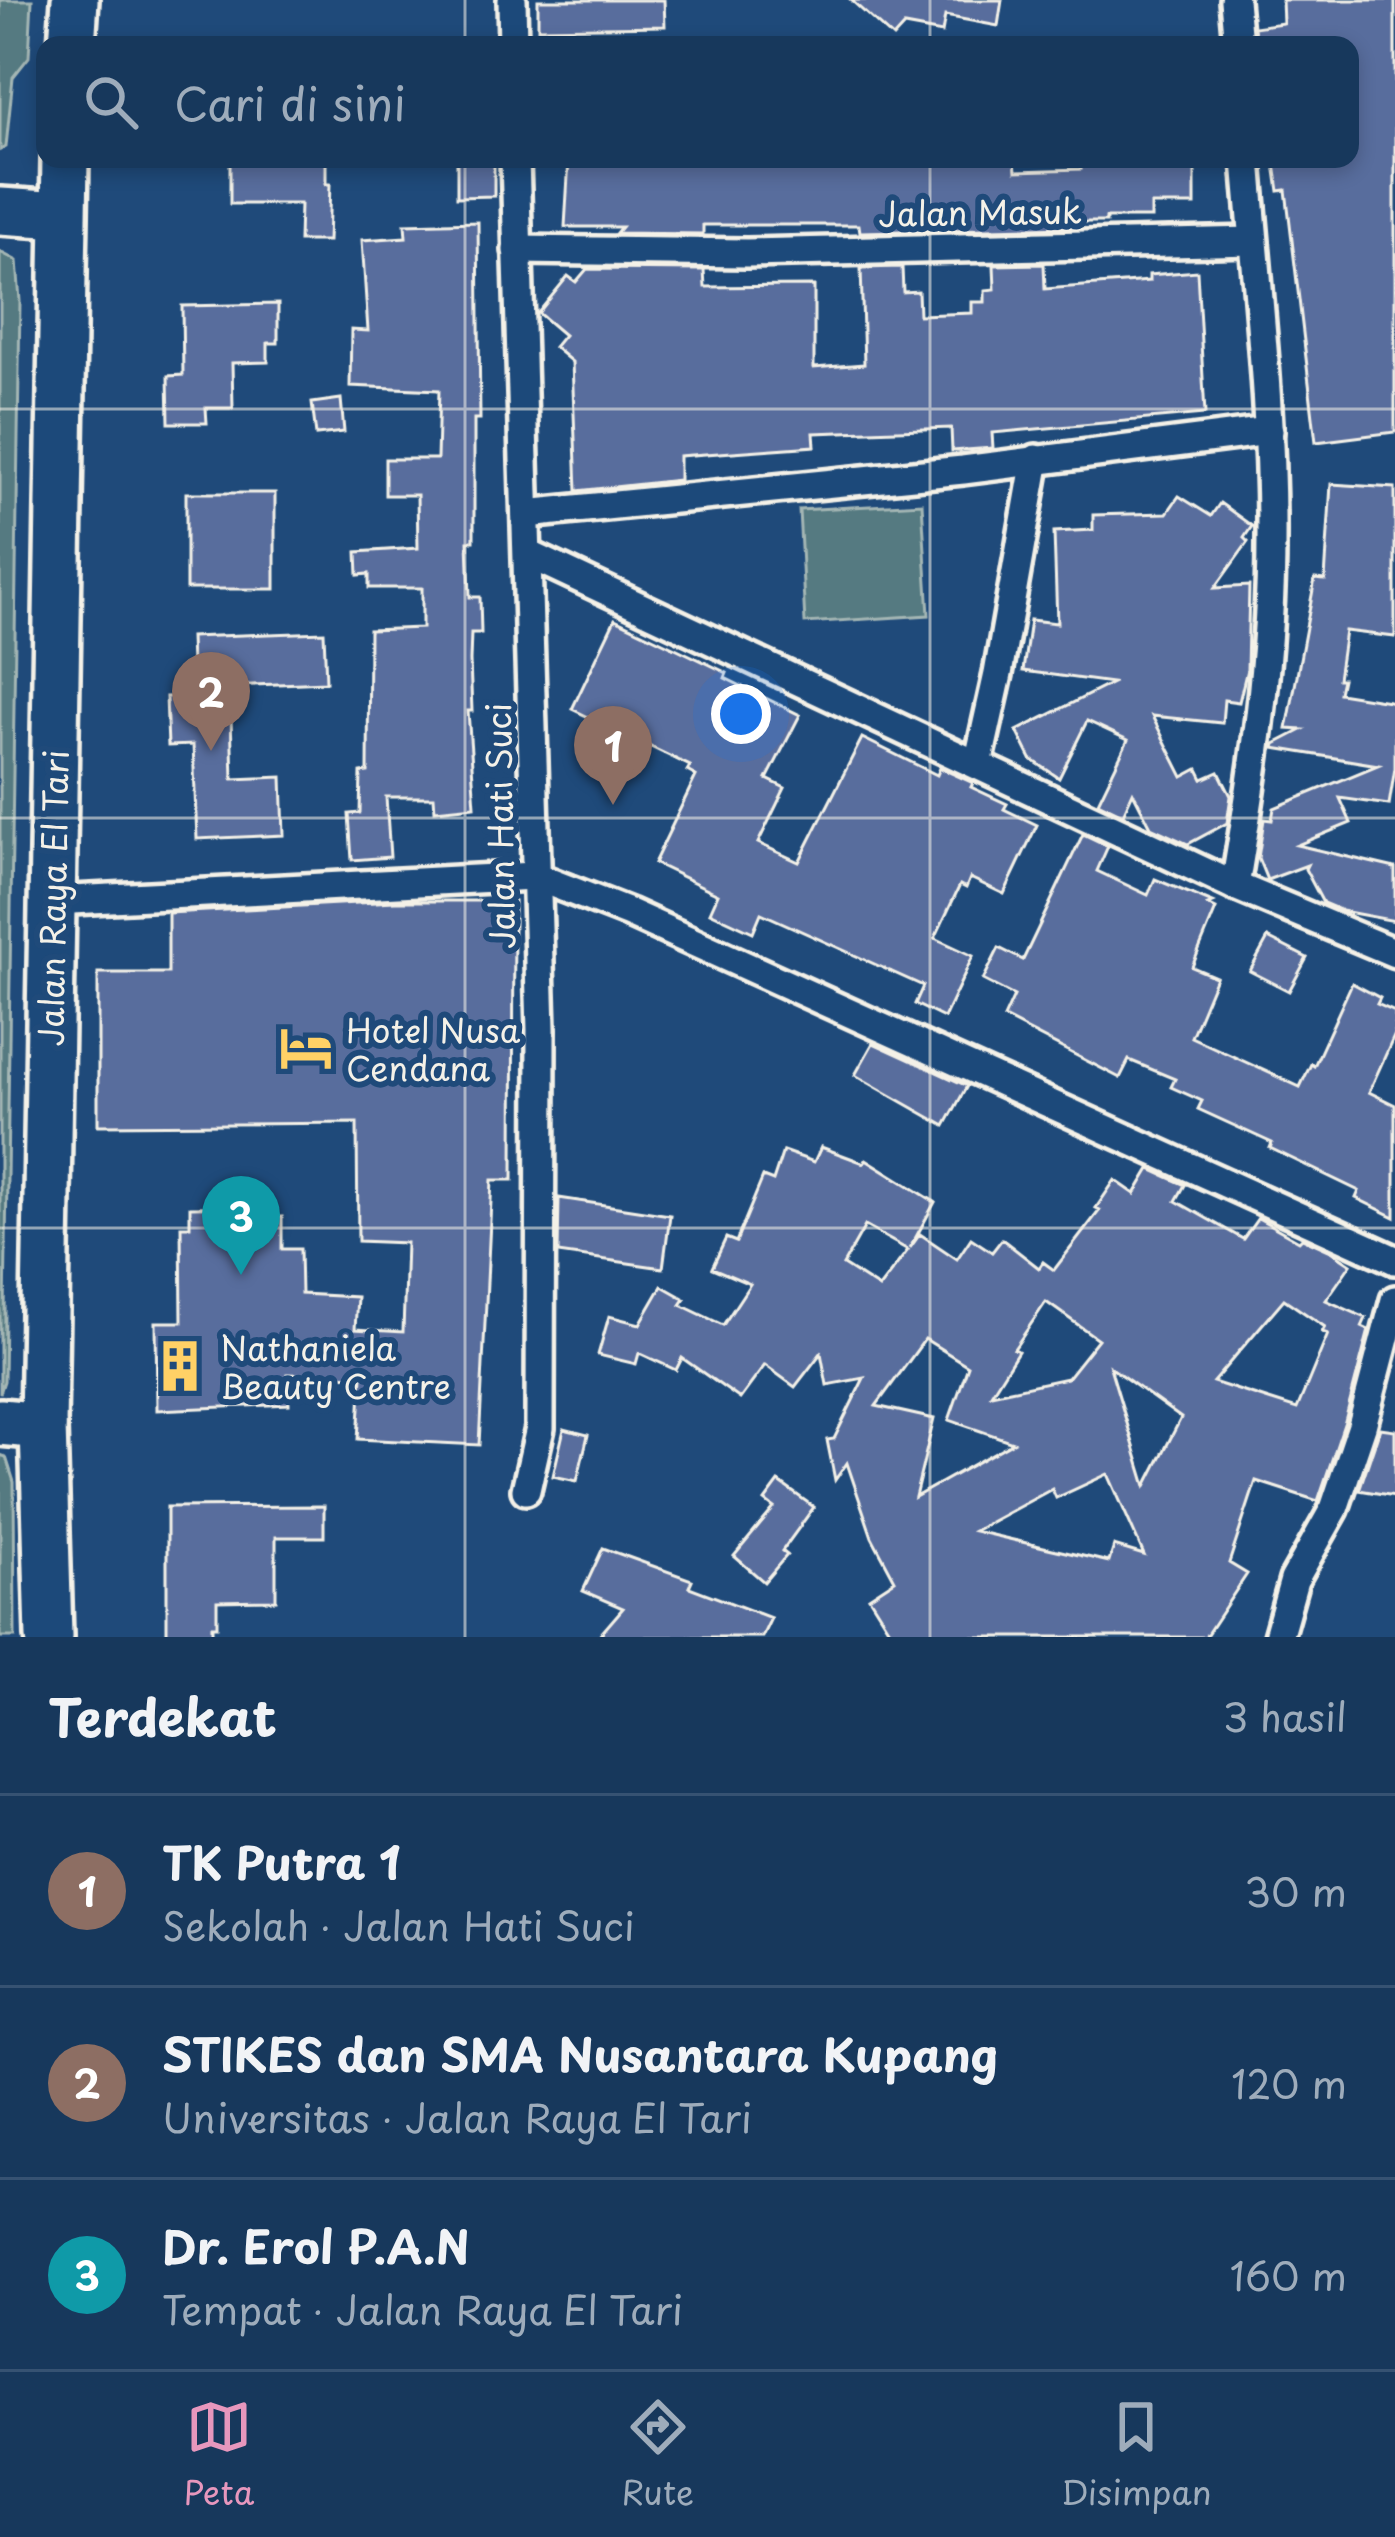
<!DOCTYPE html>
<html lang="id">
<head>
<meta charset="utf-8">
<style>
  body { margin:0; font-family:"Playpen Sans",sans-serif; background:#244365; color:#f1f3f6 }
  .you { position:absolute; left:741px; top:714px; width:42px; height:42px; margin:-30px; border:9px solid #fff; border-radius:50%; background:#1a73e8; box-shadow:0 0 0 18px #1a73e833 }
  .badge { display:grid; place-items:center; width:78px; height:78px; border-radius:50%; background:#e797bd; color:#fff; font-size:39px; font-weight:700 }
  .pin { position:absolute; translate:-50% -99px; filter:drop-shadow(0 3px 6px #0008) }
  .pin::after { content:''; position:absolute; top:63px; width:42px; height:36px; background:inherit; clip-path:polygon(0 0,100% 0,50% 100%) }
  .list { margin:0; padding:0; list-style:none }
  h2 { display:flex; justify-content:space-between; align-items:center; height:156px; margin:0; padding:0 48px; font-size:51px }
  h2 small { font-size:39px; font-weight:400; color:#9eacbb }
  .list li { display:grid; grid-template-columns:78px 1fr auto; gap:36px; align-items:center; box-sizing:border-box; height:192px; padding:0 48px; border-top:3px solid #365272 }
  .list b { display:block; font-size:45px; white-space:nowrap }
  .list p { margin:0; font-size:39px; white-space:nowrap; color:#9eacbb }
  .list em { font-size:39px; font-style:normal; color:#9eacbb }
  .icon { flex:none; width:66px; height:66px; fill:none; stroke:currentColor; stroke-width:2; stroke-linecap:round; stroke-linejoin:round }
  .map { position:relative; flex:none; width:1395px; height:1637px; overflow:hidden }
  .search { position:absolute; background:#17385c; box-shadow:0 6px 18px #0003; left:36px; right:36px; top:36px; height:132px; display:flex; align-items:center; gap:30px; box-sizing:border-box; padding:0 42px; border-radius:24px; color:#9eacbb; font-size:45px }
  .sheet { height:732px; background:#17385c }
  nav { display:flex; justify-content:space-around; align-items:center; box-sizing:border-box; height:168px; border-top:3px solid #365272; background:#17385c; font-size:33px; color:#9eacbb }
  nav a { display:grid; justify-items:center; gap:6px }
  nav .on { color:#e797bd }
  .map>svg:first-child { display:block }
  .green { fill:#547a81; stroke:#a4b6b4; stroke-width:3 }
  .building { fill:#586d9d; stroke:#f4f1e8; stroke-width:3; fill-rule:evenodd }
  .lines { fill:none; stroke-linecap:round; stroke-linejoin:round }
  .street-casing { stroke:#f4f1e8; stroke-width:36 }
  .primary-casing { stroke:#f4f1e8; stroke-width:54 }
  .street { stroke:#1f4a7a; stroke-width:27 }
  .primary { stroke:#1f4a7a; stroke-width:45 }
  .grid { fill:none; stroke:#f4f1e8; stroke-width:3; stroke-opacity:0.55 }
  .labels { text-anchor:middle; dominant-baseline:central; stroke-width:12; stroke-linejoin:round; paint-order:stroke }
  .street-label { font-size:33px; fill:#f4f1e8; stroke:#1f4a7a }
  .poi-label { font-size:33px; fill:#f4f1e8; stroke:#1f4a7a; text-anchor:start }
</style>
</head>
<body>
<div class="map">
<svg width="1395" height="1637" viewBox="0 0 1395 1637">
  <rect width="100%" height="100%" fill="#1f4a7a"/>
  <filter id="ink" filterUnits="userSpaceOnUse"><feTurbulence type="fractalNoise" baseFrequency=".00833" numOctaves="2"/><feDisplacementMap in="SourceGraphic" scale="24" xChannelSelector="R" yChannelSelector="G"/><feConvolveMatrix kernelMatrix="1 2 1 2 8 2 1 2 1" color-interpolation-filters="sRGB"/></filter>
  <g filter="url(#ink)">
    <g class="green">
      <polygon points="0,0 32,0 29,57 13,77 6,147 0,150"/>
      <polygon points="0,252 17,261 20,301 4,1381 0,1393"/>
      <polygon points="922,503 929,615 805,623 799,510"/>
      <polygon points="0,1455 6,1457 14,1482 15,1637 0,1637"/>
    </g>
    <g class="building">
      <polygon points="538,0 664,0 665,26 538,28"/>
      <polygon points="851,0 1002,0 998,26 945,16 942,33 904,26 893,38"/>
      <polygon points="1282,0 1395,0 1395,432 1316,442 1286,190 1279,191 1275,164 1276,159 1350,159 1350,45 1256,45 1254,27 1283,23"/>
      <polygon points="230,159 326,159 326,184 330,184 328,241 299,241 300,204 230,204"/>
      <polygon points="457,159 494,159 494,196 457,197"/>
      <polygon points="569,159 1015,159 1016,171 1081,169 1080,159 1195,159 1195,205 1151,205 1151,218 1106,218 1106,222 1071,222 1071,227 860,232 859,225 703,225 703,234 616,233 621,227 565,227"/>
      <polygon points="478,222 480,419 474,419 474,541 468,541 470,597 480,597 481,633 471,633 470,661 472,711 468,711 475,806 435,810 434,797 386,797 390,857 352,860 349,814 360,813 361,773 368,772 369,630 422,628 422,588 369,588 369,574 358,575 357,552 418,548 417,495 385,495 385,459 437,459 439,390 350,386 351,330 368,331 362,240 406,237 405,224"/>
      <polygon points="1044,264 1045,289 1149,281 1149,275 1197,271 1205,414 992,433 993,448 952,451 951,428 814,433 815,446 679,456 679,480 577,491 572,362 554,347 564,335 538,313 568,276 576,282 587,269 704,270 705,287 814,286 814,368 864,364 861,268 902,267 903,292 918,291 919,315 972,313 972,302 985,302 985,290 995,289 994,265"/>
      <polygon points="278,304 278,343 268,343 268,362 232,363 233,408 206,408 207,423 169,423 168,376 183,375 182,306"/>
      <polygon points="341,399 344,432 316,435 312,403"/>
      <polygon points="1331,484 1395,488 1395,637 1345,631 1338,679 1342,679 1339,693 1395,702 1395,768 1389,805 1340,798 1351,823 1297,845 1395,868 1395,921 1342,911 1323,903 1305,869 1307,865 1267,880 1258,858 1264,819 1272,820 1274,808 1378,765 1274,748 1275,744 1302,730 1287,729 1315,579 1325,580"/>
      <rect x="186" y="493" width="89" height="96"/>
      <polygon points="1179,496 1211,516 1220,503 1252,526 1244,538 1248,542 1215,588 1249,586 1247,669 1239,702 1224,700 1222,723 1152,716 1183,777 1198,769 1203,779 1219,772 1231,796 1227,823 1188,844 1151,827 1133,792 1123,814 1098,802 1128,740 1087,721 1059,778 1031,759 1017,731 1112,683 1023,671 1030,620 1057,623 1054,532 1093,530 1093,515 1167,513"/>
      <polygon points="615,619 727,673 725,678 800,715 767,779 785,788 758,843 799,862 862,738 937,775 940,768 973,783 971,787 1007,804 1004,809 1037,825 1004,894 970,878 966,888 960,885 935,938 973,956 944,1018 915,1004 923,986 761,913 753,932 710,912 718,894 654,863 696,776 687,771 690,766 572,709"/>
      <polygon points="324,632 326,682 230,686 233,779 282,777 284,835 197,839 193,745 168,746 166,697 192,696 190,637"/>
      <polygon points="1083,834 1108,846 1097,871 1148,895 1155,879 1213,903 1208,905 1216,909 1192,967 1216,977 1191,1037 1300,1087 1311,1064 1314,1066 1352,983 1380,998 1377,1004 1395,1012 1395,1034 1369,1092 1395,1105 1395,1217 1356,1198 1359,1191 1270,1148 1272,1143 1198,1109 1202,1101 1171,1087 1175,1079 1129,1060 1120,1078 1004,1018 1014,996 983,980 999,948 1023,960"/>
      <polygon points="395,901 514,901 513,1180 492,1180 479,1445 358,1439 362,1376 288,1374 289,1404 157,1410 156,1322 182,1322 181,1226 190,1226 190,1207 269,1206 269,1217 282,1217 282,1249 300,1249 301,1294 357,1297 355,1329 403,1332 406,1243 358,1241 357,1123 98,1125 98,973 168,973 168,913"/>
      <polygon points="1268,938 1307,958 1289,991 1250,971"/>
      <polygon points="873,1043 967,1086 945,1126 855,1075"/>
      <path d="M821 1147 864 1163 866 1159 935 1202 910 1248 920 1234 957 1259 971 1238 992 1252 1002 1239 1039 1268 1043 1262 1054 1270 1100 1210 1096 1208 1115 1180 1135 1194 1150 1169 1185 1185 1176 1201 1243 1239 1258 1218 1299 1241 1302 1238 1333 1252 1351 1264 1326 1300 1366 1318 1362 1327 1369 1330 1345 1421 1318 1501 1256 1481 1229 1563 1247 1574 1205 1637H894L869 1597 895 1580 872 1537 847 1463 835 1480 827 1440 834 1439 864 1378 827 1385 821 1353 795 1387 765 1365 740 1399 682 1358 676 1370 639 1353 636 1364 598 1355 609 1316 640 1324 662 1286 685 1299 681 1305 723 1325 750 1284 712 1268 726 1238 736 1242 763 1177 773 1181 783 1151 814 1162ZM865 1226 908 1250 879 1288 843 1265ZM1284 1299 1325 1327 1322 1332 1328 1334 1297 1409 1213 1382ZM1046 1302 1098 1339 1067 1378 991 1394 1018 1351 1014 1349ZM925 1339 968 1366 949 1420 1013 1442 915 1497 934 1419 876 1406ZM1110 1367 1181 1418 1146 1486ZM1108 1474 1144 1555 1114 1546 1109 1562 974 1531 1052 1489 1056 1498Z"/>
      <polygon points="559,1198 670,1215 663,1268 558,1253"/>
      <polygon points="1380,1428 1395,1430 1395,1496 1359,1490"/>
      <polygon points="564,1429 588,1435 577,1481 553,1476"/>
      <polygon points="779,1482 814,1507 782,1551 787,1555 764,1582 734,1556 774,1508 765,1501"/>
      <polygon points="324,1506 324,1537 276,1537 276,1600 217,1601 217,1626 212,1626 212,1637 167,1637 167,1507"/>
      <polygon points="603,1548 692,1580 689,1587 771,1618 762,1637 598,1637 623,1608 583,1591"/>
    </g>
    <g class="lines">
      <g class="street-casing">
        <g id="street">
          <polyline points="512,0 513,45"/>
          <polyline points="1234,0 1238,45"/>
          <polyline points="515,159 541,1029 540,1428 526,1490"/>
          <polyline points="517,250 747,253 1253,241"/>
          <polyline points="526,514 963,470 1269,431"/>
          <polyline points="530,555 1235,886 1395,953"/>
          <polyline points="978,764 998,674 1036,459"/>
          <path d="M1235 886C1254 772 1271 657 1271 541 1272 414 1257 286 1247 159"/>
          <polyline points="53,901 534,876 629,913 1395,1260"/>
          <polyline points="1278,1637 1294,1580 1334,1509 1362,1426 1395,1300"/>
        </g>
      </g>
      <g class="primary-casing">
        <g id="primary">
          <polyline points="72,45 75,0"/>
          <polyline points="0,211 62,215"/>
          <polyline points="0,1422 43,1426"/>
          <polyline points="49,1637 43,1426 65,159"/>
        </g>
      </g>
      <use href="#street" class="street"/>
      <use href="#primary" class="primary"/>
    </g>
  </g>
  <path class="grid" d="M465 0V45M930 0V45M465 159V1637M930 159V1637M0 409H1395M0 818H1395M0 1228H1395"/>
  <defs>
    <g id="hotel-bare" transform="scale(4.14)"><path d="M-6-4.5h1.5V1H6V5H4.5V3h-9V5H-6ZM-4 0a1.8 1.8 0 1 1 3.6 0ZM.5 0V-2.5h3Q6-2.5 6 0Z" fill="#ffd166" stroke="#1f4a7a" stroke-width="2.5" paint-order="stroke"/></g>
    <g id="building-bare" transform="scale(4.14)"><path d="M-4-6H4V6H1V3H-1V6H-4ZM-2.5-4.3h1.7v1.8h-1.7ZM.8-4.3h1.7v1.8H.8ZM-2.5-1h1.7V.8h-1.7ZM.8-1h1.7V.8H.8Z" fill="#ffd166" stroke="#1f4a7a" stroke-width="2.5" paint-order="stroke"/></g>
  </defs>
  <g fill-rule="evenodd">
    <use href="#hotel-bare" x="306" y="1048"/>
    <use href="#building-bare" x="180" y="1366"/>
  </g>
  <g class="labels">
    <g class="street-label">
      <text transform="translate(980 211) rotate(-1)">Jalan Masuk</text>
      <text transform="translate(499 826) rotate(-91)">Jalan Hati Suci</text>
      <text transform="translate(52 898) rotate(-89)">Jalan Raya El Tari</text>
    </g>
    <g class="poi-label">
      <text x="346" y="1029">Hotel Nusa<tspan x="346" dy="38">Cendana</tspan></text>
      <text x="220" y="1347">Nathaniela<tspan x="220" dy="38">Beauty Centre</tspan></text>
    </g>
  </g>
</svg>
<div class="you"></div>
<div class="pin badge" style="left:613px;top:805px;background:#8d6e63">1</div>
<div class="pin badge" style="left:211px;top:751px;background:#8d6e63">2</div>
<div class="pin badge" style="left:241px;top:1275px;background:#0f9aa8">3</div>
<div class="search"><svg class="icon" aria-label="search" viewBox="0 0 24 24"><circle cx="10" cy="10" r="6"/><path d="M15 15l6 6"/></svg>Cari di sini</div>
</div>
<section class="sheet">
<h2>Terdekat<small>3 hasil</small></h2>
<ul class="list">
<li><span class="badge" style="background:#8d6e63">1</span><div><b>TK Putra 1</b><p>Sekolah · Jalan Hati Suci</p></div><em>30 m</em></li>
<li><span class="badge" style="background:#8d6e63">2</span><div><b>STIKES dan SMA Nusantara Kupang</b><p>Universitas · Jalan Raya El Tari</p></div><em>120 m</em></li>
<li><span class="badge" style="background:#0f9aa8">3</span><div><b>Dr. Erol P.A.N</b><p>Tempat · Jalan Raya El Tari</p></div><em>160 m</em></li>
</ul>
</section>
<nav>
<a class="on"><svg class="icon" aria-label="map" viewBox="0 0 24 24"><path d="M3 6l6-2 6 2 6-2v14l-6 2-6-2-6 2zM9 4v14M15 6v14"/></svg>Peta</a>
<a><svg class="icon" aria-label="directions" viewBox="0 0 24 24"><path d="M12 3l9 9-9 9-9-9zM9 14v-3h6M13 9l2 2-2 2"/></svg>Rute</a>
<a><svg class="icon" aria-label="saved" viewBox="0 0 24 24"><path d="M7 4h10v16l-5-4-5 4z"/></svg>Disimpan</a>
</nav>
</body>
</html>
